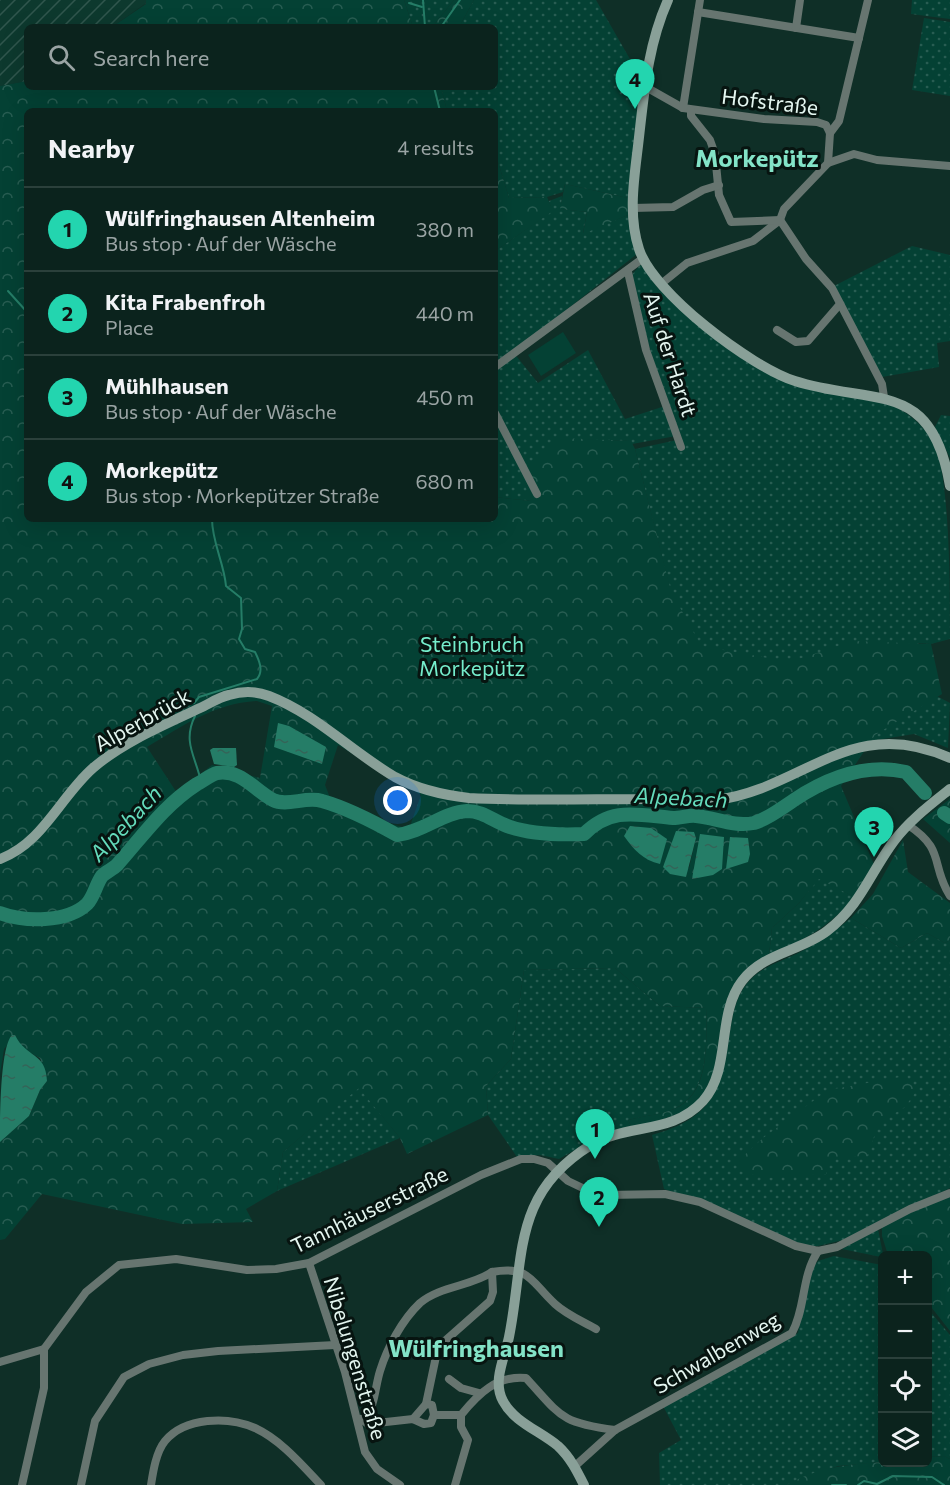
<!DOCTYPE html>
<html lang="en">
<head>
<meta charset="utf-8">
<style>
  body { margin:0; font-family:Commissioner,sans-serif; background:#142b26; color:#f1f3f6 }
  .controls { position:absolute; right:18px; bottom:18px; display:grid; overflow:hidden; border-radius:9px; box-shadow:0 6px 24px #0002 }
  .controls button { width:54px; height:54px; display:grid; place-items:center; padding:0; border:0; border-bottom:2px solid #2b403b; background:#0b231d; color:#f1f3f6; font:30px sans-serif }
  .you { position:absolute; left:398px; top:801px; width:21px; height:21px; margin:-15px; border:4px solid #fff; border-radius:50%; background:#1a73e8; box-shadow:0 0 0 9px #1a73e833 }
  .badge { display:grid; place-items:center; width:39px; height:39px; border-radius:50%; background:#23d5af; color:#111; font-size:20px; font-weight:700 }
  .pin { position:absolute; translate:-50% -50px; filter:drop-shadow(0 2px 3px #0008) }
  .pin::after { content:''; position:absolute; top:32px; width:21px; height:18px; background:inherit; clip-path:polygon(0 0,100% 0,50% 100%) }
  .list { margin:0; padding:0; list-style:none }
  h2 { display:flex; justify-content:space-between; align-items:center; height:78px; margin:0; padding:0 24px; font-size:26px }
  h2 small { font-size:20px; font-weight:400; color:#9aa4a4 }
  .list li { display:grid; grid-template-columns:39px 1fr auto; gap:18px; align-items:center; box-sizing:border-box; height:84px; padding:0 24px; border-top:2px solid #2b403b }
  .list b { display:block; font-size:22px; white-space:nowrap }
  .list p { margin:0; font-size:20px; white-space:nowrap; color:#9aa4a4 }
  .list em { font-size:20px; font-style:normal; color:#9aa4a4 }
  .icon { flex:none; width:33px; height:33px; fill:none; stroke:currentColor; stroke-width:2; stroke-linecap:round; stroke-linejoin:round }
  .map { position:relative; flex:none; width:950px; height:1485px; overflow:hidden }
  .search { position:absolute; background:#0b231d; box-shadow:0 6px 24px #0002; left:24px; top:24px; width:474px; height:66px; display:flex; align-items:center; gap:15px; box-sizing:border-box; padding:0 21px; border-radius:9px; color:#9aa4a4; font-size:22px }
  .panel { position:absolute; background:#0b231d; box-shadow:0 6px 24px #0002; left:24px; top:108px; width:474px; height:414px; border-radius:9px }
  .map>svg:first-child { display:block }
  .industrial { fill:url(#industrial-furrows) }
  .grass { fill:url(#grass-dots) }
  .forest { fill:url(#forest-crowns); fill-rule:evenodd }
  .pitch { fill:#044134 }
  .water { fill:url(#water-ripples) }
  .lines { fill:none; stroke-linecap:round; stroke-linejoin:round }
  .stream { stroke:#257d67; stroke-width:2 }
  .river { stroke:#257d67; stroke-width:14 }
  .street { stroke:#677570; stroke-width:8 }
  .secondary { stroke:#89a098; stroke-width:10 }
  .labels { text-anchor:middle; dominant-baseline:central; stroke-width:6; stroke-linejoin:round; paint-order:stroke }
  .street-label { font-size:21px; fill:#e4f6f0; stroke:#071410 }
  .park-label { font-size:21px; fill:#75edcc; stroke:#071410 }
  .water-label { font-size:22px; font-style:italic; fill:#64dcbc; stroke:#071410 }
  .quarter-label { font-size:24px; font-weight:bold; fill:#83e3c7; stroke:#071410 }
</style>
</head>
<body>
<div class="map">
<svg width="950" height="1485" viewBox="0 0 950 1485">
  <defs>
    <pattern id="industrial-furrows" width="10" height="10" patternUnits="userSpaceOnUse" patternTransform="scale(1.5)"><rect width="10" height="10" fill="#0d392e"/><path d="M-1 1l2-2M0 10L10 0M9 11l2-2" fill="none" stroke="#30564d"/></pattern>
    <pattern id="grass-dots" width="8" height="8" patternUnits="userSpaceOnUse" patternTransform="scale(1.5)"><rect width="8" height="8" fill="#044134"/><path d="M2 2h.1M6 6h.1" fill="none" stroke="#285d52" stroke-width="1.8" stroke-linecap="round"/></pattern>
    <pattern id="forest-crowns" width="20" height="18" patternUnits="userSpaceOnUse" patternTransform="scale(1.5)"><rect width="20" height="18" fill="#044134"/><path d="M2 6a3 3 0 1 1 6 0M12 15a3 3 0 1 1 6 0" fill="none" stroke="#285d52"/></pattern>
    <pattern id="water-ripples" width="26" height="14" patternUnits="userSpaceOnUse" patternTransform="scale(1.5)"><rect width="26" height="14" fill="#257d67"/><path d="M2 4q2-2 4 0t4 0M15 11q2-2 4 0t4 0" fill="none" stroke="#346458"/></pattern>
  </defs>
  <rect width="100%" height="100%" fill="#0f2f27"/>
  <polygon class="industrial" points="0,0 146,0 146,3 112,27 27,27 27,81 0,86"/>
  <g class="grass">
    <polygon points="404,0 454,0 432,27 413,27"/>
    <polygon points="474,0 596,0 642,80 628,198 565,184 563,192 547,197 509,198 495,152 495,111 447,111 441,87 495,87 495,27 459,27"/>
    <polygon points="912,0 950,0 950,19 911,14"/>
    <polygon points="924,18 950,22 950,96 912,90"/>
    <polygon points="562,196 561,209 587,212 583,233 628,215 637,254 513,352 538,383 588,350 625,419 665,406 676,436 632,444 630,441 561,439 531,501 495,497 495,251 552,211 549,201"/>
    <polygon points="912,246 950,255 950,341 937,343 939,367 882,377 834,286"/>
    <path d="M641 264C646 272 651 280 657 287 667 298 757 369 768 373 825 394 907 385 937 449 950 496 950 586 950 639L931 644 918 643 931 693 950 703 948 748 914 734 864 742 276 571 493 519 670 589 635 449 682 439 651 353 630 277Z"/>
    <polygon points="941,415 950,416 950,458 935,427"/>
    <path d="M819 878 856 898C825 928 808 939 769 955L772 928 799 903Z"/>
    <path d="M851 918 901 948 927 933 945 943 950 940V1188L847 1239 818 1246H804L735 1214 664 1189 652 1135C713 1118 722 1090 730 1031 733 1013 736 995 750 980 764 965 784 961 802 951 820 942 835 931 851 918Z"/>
    <path d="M615 968 660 1006 707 1008C705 1041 712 1092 674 1109 661 1115 643 1116 628 1120L633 1129 594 1139 559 1159 540 1155 517 1157 488 1115 486 1086 511 1059 524 970Z"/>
    <polygon points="359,1087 400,1138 277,1191 283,1152"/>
    <polygon points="878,1229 883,1254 881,1257 842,1249"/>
    <polygon points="834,1256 882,1265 882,1462 838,1466 787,1485 660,1485 659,1453 681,1440 663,1406 798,1333 809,1272 818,1261"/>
    <polygon points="928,1309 950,1335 950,1459 944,1456 928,1457"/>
  </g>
  <g class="forest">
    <polygon points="146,0 404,0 413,27 112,27 146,4"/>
    <polygon points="454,0 474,0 459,27 432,27"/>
    <path d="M27 81V87H441L447 111H27V519H495V497L531 501 521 474 561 438 631 441 635 449 671 591 701 646 790 662 853 641 931 644 942 694 875 735 841 786 875 867 856 898 819 879 799 903 772 928 769 955 739 980 717 1063 703 1097 688 1111 633 1129 628 1120C642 1116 660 1115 674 1109 712 1093 705 1041 707 1008L660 1006 615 968 524 970 511 1059 486 1086 488 1115 407 1154 400 1138 359 1088 283 1152 277 1191 246 1209 253 1222 182 1224 42 1194 5 1239 0 1240V1142L29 1116 40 1090 47 1081 40 1058 21 1048 15 1035 4 1049 0 1074V86ZM257 701 272 706 260 778 212 765 177 793 147 747C183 726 215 703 257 701ZM338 745 421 795 409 829 334 808 325 785ZM696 838 689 868 663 867 670 850Z"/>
    <polygon points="495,152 509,198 547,197 553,211 495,251"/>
    <polygon points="565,184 628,198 628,215 583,234 587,212 560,209"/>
    <polygon points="950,799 950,843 923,819"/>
    <polygon points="903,840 908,872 950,903 950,940 945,943 927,933 901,948 851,918 873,894"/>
    <polygon points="906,1076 917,1090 905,1107 879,1123 867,1156 830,1158 826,1174 764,1178 741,1171 738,1161 763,1138 828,1090"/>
    <polygon points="950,1194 950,1331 928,1303 928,1256 888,1255 882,1236 882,1226"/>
    <path d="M944 1456 950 1459V1485H787C829 1460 881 1462 928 1462V1457Z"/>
  </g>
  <polygon class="pitch" points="563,332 576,353 541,376 528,355"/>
  <g class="water">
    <polygon points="278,723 289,726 326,747 322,764 274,747"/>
    <polygon points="213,748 236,748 237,765 234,767 214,764 210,750"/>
    <path d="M630 826 651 828 667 839 660 864C643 860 634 850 624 836Z"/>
    <polygon points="676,831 694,832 696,838 686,877 670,874 663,867"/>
    <polygon points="700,834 724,837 722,869 713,875 692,879"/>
    <polygon points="730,837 748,838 750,854 748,862 726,869"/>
    <path d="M12 1035H15C26 1058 46 1052 47 1081L40 1090 29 1116 0 1142C0 1120 0 1047 12 1035Z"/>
  </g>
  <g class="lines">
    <g class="stream">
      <polyline points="423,0 425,27"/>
      <polyline points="409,3 422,7"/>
      <polyline points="441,27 460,0"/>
      <polyline points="434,87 440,111"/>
      <polyline points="8,291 27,312"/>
      <path d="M194 703 199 697 257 679C264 671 259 660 255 652L245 649 239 639 242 629 241 598 226 586C224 563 212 542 212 519"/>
      <path d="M195 716C182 742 196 757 201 782"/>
      <polyline points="832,1485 846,1485"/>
      <polyline points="858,1485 864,1481 877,1484 893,1476 932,1477 944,1485"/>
    </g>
    <g class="river">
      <polyline points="944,813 950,817"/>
      <path d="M0 913C24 922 67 923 87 904 94 897 96 884 102 876 106 872 113 869 117 865 143 836 163 806 197 784 203 781 210 775 217 773 241 769 254 790 273 800 287 807 306 796 322 801 347 808 374 822 397 835 423 832 444 812 467 811 484 811 494 822 510 827 531 834 561 835 584 834 612 806 638 815 673 818 681 818 689 815 696 816 716 818 734 827 754 823 768 819 782 808 794 800 827 778 866 763 906 772L925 793"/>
    </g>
    <g class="street">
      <polyline points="698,12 859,38"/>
      <polyline points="796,28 800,0"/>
      <polyline points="644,86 683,108 764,119 817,122 826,125 830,133 828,163 784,209 780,220 753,241 687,263 661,284"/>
      <polyline points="683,108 700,0"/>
      <polyline points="691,110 691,116 710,140 715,154 719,195 731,222 780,220 806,259 832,288 882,384 884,397"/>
      <polyline points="830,133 839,121 868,0"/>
      <polyline points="828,163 854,154 877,160 950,166"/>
      <polyline points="633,208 673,207 703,190 719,185"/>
      <polyline points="628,272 646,350 681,447"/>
      <polyline points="777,330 796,342 808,341 840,304"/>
      <polyline points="495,367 642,259"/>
      <polyline points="495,413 537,494"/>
      <path d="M908 825C946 850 930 864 950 896"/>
      <polyline points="309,1263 345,1372 365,1452 377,1469 400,1485"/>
      <polyline points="0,1362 44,1349"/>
      <polyline points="449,1379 461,1388 479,1393"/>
      <path d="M426 1404 438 1347 490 1301 493 1292 492 1272C530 1265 531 1282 555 1304 567 1315 582 1321 596 1329"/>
      <path d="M461 1415C478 1394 497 1375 526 1378 561 1416 560 1423 615 1430"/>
      <polyline points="361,1419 368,1424 413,1419 424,1424 431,1423 434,1415 461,1415"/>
      <path d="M365 1419C375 1406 375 1387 380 1371 387 1348 402 1320 420 1303 440 1286 472 1286 492 1272"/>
      <polyline points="413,1419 426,1404 432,1405 434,1415"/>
      <path d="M575 1466 615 1430 792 1333C806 1307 801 1277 818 1251"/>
      <polyline points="22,1485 44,1388 44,1349 86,1292 119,1265 176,1259 247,1270 276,1269 309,1263 481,1175 521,1159 534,1159 548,1163 568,1181 591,1192 607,1195 665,1194 700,1202 796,1246 818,1251 837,1247 910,1209 950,1193"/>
      <polyline points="81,1485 95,1421 124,1377 149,1364 183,1355 218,1351 335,1345"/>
      <path d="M151 1485C153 1472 156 1452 165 1441 185 1417 228 1416 255 1428 281 1440 302 1465 321 1485"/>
      <polyline points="455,1485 468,1440 461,1427 461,1415"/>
    </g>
    <g class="secondary">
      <path d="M668 0C647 47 644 95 638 146 634 179 628 216 639 249 653 293 751 367 795 381 874 406 932 378 950 486"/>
      <path d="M0 859C43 843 60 797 93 768 123 742 164 725 200 708 209 704 219 697 229 695 242 691 256 691 269 696 316 714 352 752 395 777 419 790 443 795 469 798 528 801 588 799 647 799 670 798 694 803 716 800 804 789 850 713 950 758"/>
      <path d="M584 1485C577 1471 570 1457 558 1446 540 1431 514 1422 503 1401 492 1381 505 1357 509 1337 525 1258 511 1194 591 1145 627 1123 672 1135 703 1101 732 1068 716 1015 742 981 763 953 801 951 827 931 861 905 870 873 894 841 910 820 930 805 950 789"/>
    </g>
  </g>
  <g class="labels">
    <g class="street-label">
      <text transform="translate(770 101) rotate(7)">Hofstraße</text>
      <text transform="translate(671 354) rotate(72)">Auf der Hardt</text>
      <text transform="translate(142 719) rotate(-29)">Alperbrück</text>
      <text transform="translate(369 1209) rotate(-26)">Tannhäuserstraße</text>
      <text transform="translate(716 1352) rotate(-30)">Schwalbenweg</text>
      <text transform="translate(356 1358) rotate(73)">Nibelungenstraße</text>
    </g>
    <g class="park-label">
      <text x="472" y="643">Steinbruch<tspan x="472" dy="24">Morkepütz</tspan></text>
    </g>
    <g class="water-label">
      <text transform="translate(681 797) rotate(3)">Alpebach</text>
      <text transform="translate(125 823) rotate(-47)">Alpebach</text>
    </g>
    <g class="quarter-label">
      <text x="757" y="157">Morkepütz</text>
      <text x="476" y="1347">Wülfringhausen</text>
    </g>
  </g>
</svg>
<div class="controls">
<button>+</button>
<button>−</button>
<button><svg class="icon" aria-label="locate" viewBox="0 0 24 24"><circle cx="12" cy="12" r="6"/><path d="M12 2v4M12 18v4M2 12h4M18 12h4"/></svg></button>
<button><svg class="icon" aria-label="layers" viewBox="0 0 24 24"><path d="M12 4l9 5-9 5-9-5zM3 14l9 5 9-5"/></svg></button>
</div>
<div class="you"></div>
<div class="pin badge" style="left:595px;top:1159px">1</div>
<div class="pin badge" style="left:599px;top:1227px">2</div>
<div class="pin badge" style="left:874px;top:857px">3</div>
<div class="pin badge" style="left:635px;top:109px">4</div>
<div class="search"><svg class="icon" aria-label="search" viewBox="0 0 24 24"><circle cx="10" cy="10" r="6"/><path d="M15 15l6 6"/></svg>Search here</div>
<section class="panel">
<h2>Nearby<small>4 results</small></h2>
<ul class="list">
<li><span class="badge">1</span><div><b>Wülfringhausen Altenheim</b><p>Bus stop · Auf der Wäsche</p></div><em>380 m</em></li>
<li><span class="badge">2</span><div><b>Kita Frabenfroh</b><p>Place</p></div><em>440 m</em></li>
<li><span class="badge">3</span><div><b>Mühlhausen</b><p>Bus stop · Auf der Wäsche</p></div><em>450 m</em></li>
<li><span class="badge">4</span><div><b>Morkepütz</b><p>Bus stop · Morkepützer Straße</p></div><em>680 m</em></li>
</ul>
</section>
</div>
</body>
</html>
